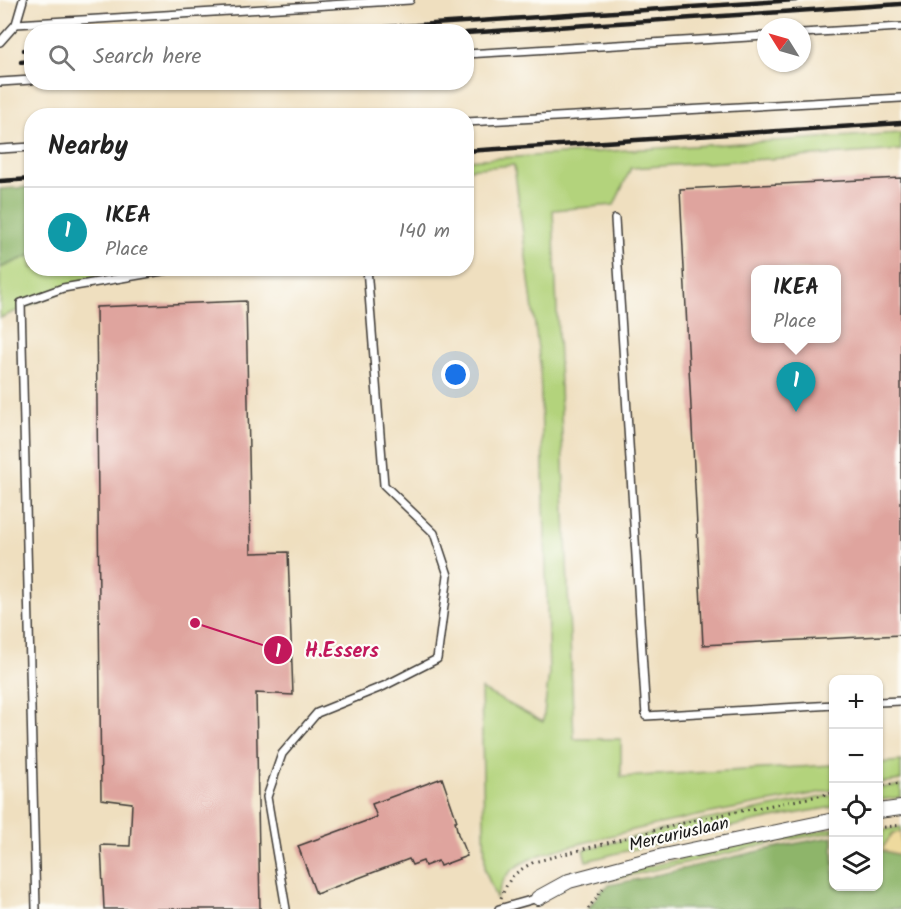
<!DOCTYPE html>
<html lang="en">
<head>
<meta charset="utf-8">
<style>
  body { margin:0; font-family:Kalam,sans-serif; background:#f6f6f6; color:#222 }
  .controls { position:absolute; right:18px; bottom:18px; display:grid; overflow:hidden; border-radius:12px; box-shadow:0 2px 4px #0004 }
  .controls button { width:54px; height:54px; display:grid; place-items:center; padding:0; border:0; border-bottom:2px solid #e0e0e0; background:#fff; color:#222; font:30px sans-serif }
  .compass { position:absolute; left:757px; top:18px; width:54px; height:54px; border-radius:50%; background:#fff; box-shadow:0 2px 4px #0004; rotate:307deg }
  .you { position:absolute; left:456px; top:375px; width:21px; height:21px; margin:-15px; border:4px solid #fff; border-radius:50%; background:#1a73e8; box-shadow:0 0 0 9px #1a73e833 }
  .badge { display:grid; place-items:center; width:39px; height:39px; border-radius:50%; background:#d1495b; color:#fff; font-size:20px; font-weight:700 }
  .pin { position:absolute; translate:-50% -50px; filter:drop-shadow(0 2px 3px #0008) }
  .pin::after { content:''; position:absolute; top:32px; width:21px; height:18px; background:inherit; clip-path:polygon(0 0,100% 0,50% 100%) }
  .popup { position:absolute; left:751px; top:265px; width:90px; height:78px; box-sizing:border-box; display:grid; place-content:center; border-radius:12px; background:#fff; filter:drop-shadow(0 2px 4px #0005); font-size:20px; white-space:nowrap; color:#767676 }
  .popup b { font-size:22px; color:#222 }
  .popup::after { content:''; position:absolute; left:50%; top:100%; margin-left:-12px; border:12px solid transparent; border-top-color:#fff }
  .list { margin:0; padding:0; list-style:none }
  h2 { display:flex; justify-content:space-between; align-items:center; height:78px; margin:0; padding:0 24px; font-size:26px }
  h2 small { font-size:20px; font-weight:400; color:#767676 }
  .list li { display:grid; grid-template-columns:39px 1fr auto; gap:18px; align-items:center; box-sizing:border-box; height:90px; padding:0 24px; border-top:2px solid #e0e0e0 }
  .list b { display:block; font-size:22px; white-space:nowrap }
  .list p { margin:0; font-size:20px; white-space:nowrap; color:#767676 }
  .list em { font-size:20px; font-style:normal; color:#767676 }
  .icon { flex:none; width:33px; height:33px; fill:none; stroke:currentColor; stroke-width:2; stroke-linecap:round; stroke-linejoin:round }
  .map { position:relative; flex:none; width:901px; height:909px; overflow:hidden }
  .search { position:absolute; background:#fff; box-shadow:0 2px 4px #0004; left:24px; top:24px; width:450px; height:66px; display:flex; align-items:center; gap:15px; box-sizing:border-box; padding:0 21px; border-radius:24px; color:#767676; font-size:22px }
  .panel { position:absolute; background:#fff; box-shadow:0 2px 4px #0004; left:24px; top:108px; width:450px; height:168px; border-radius:24px }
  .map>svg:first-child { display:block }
  .green { fill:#b3d37b; stroke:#68784c; stroke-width:1.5 }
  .forest { fill:#8eb56b; stroke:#556844; stroke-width:1.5 }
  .sand { fill:#eeda9e; stroke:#857b5d; stroke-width:1.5 }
  .building { fill:#dfa49e; fill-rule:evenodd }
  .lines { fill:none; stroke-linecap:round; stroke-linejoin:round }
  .lane-casing { stroke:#3c3934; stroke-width:10 }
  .street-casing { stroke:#3c3934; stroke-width:16 }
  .path { stroke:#3c3934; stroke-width:3; stroke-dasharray:1.5 4.5; stroke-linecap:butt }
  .lane { stroke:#fff; stroke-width:7 }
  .street { stroke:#fff; stroke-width:14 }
  .rail { stroke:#1c1c1c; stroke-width:4.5 }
  .labels { text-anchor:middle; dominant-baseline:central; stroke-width:4.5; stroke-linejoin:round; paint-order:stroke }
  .street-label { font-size:18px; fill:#1c1c1c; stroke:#fdfcf7 }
  .leader { fill:none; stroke:#c2185b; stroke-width:2 }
  .callout-dot { fill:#c2185b; stroke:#fdfcf7; stroke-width:2 }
  .mark-label { font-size:18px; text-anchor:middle; font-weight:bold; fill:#fff }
  .callout-label { font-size:20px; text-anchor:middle; font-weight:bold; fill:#c2185b; stroke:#fdfcf7; stroke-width:4.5; stroke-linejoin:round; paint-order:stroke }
</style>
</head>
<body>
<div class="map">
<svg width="901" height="909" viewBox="0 0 901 909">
  <rect width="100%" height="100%" fill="#fdfcf7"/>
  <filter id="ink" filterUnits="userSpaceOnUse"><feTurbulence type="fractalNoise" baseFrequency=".0167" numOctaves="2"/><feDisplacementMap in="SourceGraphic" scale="12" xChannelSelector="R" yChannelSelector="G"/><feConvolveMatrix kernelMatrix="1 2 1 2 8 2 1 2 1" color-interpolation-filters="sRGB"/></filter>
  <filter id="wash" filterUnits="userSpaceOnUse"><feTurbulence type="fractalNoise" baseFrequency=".008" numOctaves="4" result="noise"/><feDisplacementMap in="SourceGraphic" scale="24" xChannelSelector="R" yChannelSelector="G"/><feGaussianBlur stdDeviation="1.35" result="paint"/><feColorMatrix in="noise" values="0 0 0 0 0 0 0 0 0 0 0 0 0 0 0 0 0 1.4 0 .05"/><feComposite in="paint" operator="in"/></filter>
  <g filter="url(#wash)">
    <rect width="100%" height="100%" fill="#efdfbf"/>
    <g class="green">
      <path d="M901 133V150L631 168 614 205 553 210 574 739H621V777L833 765V790C750 806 665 820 583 843 560 849 531 854 511 871 504 877 499 889 496 898L485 870 481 689 543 722 549 674 540 364 514 165 467 169V160Z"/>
      <polygon points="31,255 32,268 114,269 0,318 0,268"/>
      <polygon points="901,761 901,780 879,783 879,763"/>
      <polygon points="901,785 901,797 879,800 879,788"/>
      <path d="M833 795V807C750 821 668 840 586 861L583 850 690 823Z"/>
      <polygon points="901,827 901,832 893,833 881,850 879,845 878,831"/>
      <polygon points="833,828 833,832 782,841 605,881 615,875 629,871 726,848"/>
    </g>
    <g class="forest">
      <polygon points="32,187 31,255 0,268 0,189"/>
      <path d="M833 837 834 886H878L879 845 881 850 901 855V909H588L601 891 609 885C684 871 758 848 833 837Z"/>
    </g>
    <polygon class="sand" points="901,832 901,855 881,850 893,833"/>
    <g id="blocks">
      <g class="building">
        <path d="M901 178V635L703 645 680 189ZM756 270H837V339H756Z"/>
        <polygon points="246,301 251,553 288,552 293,695 256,693 260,909 104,909 101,845 130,846 132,803 101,799 96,307"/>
        <polygon points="442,778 457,821 455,821 458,834 467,856 440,866 438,861 425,866 423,861 412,865 409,859 316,894 298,846 377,817 372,804"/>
      </g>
    </g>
  </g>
  <g filter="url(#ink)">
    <use href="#blocks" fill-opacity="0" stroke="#3c3934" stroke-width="1.5"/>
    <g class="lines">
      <g class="lane-casing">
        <g id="lane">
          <polyline points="23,0 16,24 410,0"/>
          <polyline points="802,33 901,27"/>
          <polyline points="0,42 16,24"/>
          <polyline points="466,54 766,36"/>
          <polyline points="0,82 32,80"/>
          <polyline points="466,122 901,98"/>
          <polyline points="0,149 32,147"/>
          <polyline points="615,219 646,716 834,705"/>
          <polyline points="878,702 901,701"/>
          <polyline points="36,909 21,303 63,288 180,268"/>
          <polyline points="286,909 267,797 282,754 317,713 384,686 437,659 448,575 434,533 384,485 367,268"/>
          <polyline points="499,909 538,898"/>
        </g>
      </g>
      <g class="street-casing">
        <g id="street">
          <polyline points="878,811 901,808"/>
          <polyline points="538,898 569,881 663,856 834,820"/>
        </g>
      </g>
      <g class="path">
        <polyline points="878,786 901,783"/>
        <polyline points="878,828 901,825"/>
        <path d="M501 898C509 877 515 872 534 862L695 820 834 793"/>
        <polyline points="588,909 603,888"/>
      </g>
      <use href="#lane" class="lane"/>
      <use href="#street" class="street"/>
      <g class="rail">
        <polyline points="311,32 796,0"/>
        <polyline points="466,33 901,4"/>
        <polyline points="24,50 32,50"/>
        <polyline points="21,62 32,61"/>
        <polyline points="466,151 901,123"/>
        <polyline points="0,181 32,179"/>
      </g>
    </g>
  </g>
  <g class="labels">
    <g class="street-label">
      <text transform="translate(679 835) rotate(-13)">Mercuriuslaan</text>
    </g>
  </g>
  <path class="leader" d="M195 623L278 650"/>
  <g class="callout-dot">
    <circle cx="195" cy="623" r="6"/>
    <circle cx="278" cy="650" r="15"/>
  </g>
  <g class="mark-label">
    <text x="278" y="657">1</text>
  </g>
  <g class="callout-label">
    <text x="342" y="657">H.Essers</text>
  </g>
</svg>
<div class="controls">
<button>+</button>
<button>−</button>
<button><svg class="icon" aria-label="locate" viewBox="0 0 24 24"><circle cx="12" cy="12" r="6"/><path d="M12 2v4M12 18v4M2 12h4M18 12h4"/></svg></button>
<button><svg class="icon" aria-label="layers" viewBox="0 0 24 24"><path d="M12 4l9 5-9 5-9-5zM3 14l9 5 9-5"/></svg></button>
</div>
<svg class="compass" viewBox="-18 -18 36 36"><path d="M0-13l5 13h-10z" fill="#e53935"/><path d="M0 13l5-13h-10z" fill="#767676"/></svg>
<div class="you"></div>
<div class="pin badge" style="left:796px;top:412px;background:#0f9aa8">1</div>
<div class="popup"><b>IKEA</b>Place</div>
<div class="search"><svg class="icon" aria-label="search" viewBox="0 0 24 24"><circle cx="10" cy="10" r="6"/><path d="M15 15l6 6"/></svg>Search here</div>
<section class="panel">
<h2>Nearby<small></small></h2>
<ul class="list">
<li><span class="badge" style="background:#0f9aa8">1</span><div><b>IKEA</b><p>Place</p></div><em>140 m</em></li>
</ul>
</section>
</div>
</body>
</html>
